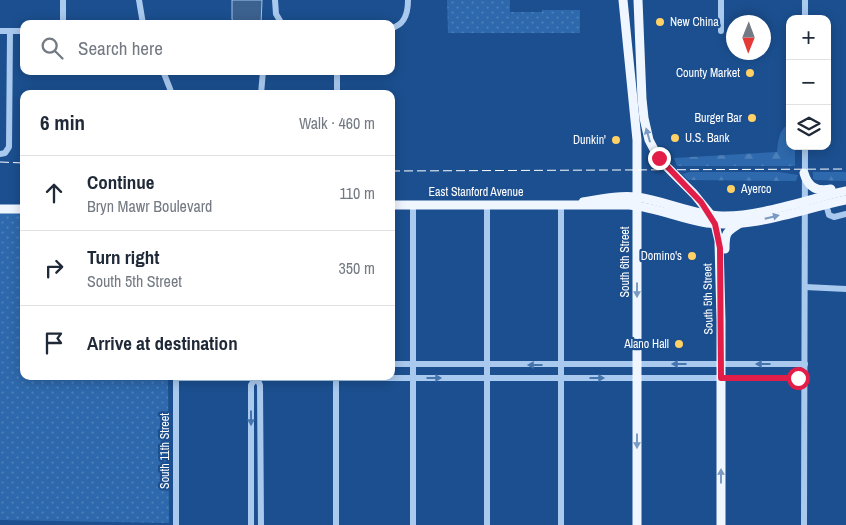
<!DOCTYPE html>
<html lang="en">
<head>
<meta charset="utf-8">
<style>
  body { margin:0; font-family:"Archivo Narrow",sans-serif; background:#f6f6f7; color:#1f2937 }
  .controls { position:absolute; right:15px; top:15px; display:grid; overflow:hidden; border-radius:10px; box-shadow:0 2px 12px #0003 }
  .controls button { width:45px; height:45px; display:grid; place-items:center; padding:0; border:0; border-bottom:1px solid #e0e1e3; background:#fff; color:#1f2937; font:25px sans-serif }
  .compass { position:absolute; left:726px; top:15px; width:45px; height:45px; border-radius:50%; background:#fff; box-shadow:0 2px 12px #0003; rotate:181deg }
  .stop { position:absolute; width:15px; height:15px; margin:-11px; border:4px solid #e11d48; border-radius:50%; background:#fff }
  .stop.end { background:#e11d48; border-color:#fff; box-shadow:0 1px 5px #0008 }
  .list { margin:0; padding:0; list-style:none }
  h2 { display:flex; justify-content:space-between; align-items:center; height:65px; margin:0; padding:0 20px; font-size:21px }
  h2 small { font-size:16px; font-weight:400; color:#747a83 }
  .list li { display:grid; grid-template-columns:32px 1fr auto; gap:15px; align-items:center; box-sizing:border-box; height:75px; padding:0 20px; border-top:1px solid #e0e1e3 }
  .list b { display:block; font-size:19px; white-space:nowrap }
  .list p { margin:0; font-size:16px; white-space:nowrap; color:#747a83 }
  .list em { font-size:16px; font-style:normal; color:#747a83 }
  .icon { flex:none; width:28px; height:28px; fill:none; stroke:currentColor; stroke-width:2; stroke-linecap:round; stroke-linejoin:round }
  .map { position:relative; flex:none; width:846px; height:525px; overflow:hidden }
  .search { position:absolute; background:#fff; box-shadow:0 2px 12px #0003; left:20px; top:20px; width:375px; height:55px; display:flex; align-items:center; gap:12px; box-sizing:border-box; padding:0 18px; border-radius:10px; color:#747a83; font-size:19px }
  .panel { position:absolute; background:#fff; box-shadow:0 2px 12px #0003; left:20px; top:90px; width:375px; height:290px; border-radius:10px }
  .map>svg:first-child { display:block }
  .grass { fill:url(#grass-dots) }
  .forest { fill:url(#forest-firs) }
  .water { fill:#3c6290; stroke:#9cc4f0 }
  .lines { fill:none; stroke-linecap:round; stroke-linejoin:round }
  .minor { stroke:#a9c9ee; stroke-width:6 }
  .major { stroke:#f0f6ff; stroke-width:9 }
  .rail { stroke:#fff; stroke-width:1; stroke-dasharray:9 4; stroke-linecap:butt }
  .oneway { fill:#7b9ac1 }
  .oneway2 { fill:#4674ac }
  .route { stroke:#e11d48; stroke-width:6 }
  .poi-dot { fill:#ffd166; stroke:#1b4f8f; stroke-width:2 }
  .labels { text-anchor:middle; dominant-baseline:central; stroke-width:4.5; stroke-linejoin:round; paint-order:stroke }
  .poi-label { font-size:12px; fill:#fff; stroke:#1b4f8f; text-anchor:end }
  .street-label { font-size:12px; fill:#fff; stroke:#1b4f8f }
</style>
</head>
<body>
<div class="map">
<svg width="846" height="525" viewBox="0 0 846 525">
  <defs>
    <pattern id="grass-dots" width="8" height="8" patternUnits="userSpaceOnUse" patternTransform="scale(1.25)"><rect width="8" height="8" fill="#2e69ad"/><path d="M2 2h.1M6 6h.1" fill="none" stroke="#4d80b9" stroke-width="1.8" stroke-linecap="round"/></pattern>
    <pattern id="forest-firs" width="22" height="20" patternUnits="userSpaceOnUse" patternTransform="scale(1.25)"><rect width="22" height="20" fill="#2e69ad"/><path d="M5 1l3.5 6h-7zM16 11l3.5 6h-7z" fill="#4d80b9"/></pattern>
  </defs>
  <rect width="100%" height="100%" fill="#1b4f8f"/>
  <g class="grass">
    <polygon points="447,0 510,0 510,12 542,12 542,10 580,10 580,33 448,33"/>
    <polygon points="0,213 24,213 24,376 168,376 169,523 0,520"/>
  </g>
  <g class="forest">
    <path d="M790 124V146H795V166H677L674 158 777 152C778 142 779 128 790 124Z"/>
    <polygon points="690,172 779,172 798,175 796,181 688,180 682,174"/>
    <polygon points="813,172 846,172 846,181 816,180 813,179"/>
  </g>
  <polygon class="water" points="232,0 262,0 261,24 234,24 232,19"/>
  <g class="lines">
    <g class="minor">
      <polyline points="139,0 143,24"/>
      <polyline points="275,0 276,14 282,24"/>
      <polyline points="721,0 721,31"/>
      <polyline points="805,0 805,19"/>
      <polyline points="63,24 63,0"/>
      <path d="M391 28C405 25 408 13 408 0"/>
      <polyline points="0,31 24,31"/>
      <polyline points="163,71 172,94"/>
      <polyline points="337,71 337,94"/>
      <polyline points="261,94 263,71"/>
      <polyline points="0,154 5,153 9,147 10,31"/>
      <polyline points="826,204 829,215 834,217 846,214"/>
      <polyline points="413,205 413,525"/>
      <polyline points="561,205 561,525"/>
      <polyline points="805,287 846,289"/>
      <polyline points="391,364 805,364"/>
      <polyline points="176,376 176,525"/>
      <polyline points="256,376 260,385 261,525"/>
      <polyline points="336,376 336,525"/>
      <polyline points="176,378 805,378"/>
      <polyline points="251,525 251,385 256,378"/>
      <polyline points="487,525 487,205"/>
      <polyline points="804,525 805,146"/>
    </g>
    <g class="major">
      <polyline points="623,0 637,140 637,525"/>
      <polyline points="638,0 642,99 644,118 649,140 659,159 694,194 711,215 715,224 719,241 721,321 721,525"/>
      <path d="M804 173C808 187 817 192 831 189"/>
      <path d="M583 202C601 199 619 195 637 197 666 201 693 215 722 216 760 217 808 199 846 191"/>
      <path d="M391 205H629C656 207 681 219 707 223 753 229 802 209 846 200"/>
      <polyline points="0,209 24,209"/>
      <path d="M725 249C725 233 726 232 739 224"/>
    </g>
    <g class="rail">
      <polyline points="0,162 24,163"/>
      <polyline points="391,171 846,169"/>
    </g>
  </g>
  <defs><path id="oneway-solid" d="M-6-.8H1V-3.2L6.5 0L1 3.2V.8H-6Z" transform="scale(1.25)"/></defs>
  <g class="oneway">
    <use href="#oneway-solid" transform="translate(648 135) rotate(-106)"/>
    <use href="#oneway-solid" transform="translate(772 217) rotate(-14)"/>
    <use href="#oneway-solid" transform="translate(637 290) rotate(90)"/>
    <use href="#oneway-solid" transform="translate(637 441) rotate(90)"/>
    <use href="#oneway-solid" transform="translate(721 476) rotate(-90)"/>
  </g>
  <g class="oneway2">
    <use href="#oneway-solid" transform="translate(679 364) rotate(180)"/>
    <use href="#oneway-solid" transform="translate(763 364) rotate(-180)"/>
    <use href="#oneway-solid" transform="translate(535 365) rotate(-180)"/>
    <use href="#oneway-solid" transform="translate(434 378)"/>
    <use href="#oneway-solid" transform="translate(597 378)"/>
    <use href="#oneway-solid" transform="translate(251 418) rotate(90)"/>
  </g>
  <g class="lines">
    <polyline class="route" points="659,158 701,202 715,224 720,248 721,378 798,378"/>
  </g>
  <g class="poi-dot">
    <circle cx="660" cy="22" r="5"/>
    <circle cx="750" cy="73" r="5"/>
    <circle cx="752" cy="118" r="5"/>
    <circle cx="675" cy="138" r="5"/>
    <circle cx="616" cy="140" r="5"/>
    <circle cx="731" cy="189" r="5"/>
    <circle cx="692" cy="256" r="5"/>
    <circle cx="679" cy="344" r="5"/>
  </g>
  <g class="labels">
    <g class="poi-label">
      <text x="670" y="22" text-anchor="start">New China</text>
      <text x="740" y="73">County Market</text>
      <text x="742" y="118">Burger Bar</text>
      <text x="685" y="138" text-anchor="start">U.S. Bank</text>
      <text x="606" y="140">Dunkin'</text>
      <text x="741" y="189" text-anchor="start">Ayerco</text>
      <text x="682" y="256">Domino's</text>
      <text x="669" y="344">Alano Hall</text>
    </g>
    <g class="street-label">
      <text x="476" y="192">East Stanford Avenue</text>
      <text transform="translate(625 262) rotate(-90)">South 6th Street</text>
      <text transform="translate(708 299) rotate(-91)">South 5th Street</text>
      <text transform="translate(165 451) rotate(-90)">South 11th Street</text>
    </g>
  </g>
</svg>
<div class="controls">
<button>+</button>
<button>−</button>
<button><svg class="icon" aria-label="layers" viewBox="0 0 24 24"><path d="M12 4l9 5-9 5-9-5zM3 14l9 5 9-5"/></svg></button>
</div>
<svg class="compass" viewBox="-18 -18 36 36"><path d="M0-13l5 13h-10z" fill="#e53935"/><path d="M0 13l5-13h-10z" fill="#747a83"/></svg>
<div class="stop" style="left:798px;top:378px"></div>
<div class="stop end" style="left:659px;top:158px"></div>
<div class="search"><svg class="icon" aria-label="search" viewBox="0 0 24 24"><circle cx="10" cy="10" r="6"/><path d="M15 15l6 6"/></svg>Search here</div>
<section class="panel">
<h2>6 min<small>Walk · 460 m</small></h2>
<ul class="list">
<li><svg class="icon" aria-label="ahead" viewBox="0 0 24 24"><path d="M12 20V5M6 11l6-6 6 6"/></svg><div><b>Continue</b><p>Bryn Mawr Boulevard</p></div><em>110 m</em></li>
<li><svg class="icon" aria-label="right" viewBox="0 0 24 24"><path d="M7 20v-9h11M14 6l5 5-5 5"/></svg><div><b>Turn right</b><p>South 5th Street</p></div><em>350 m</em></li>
<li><svg class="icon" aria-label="arrive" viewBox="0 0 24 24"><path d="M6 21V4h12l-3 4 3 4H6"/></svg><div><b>Arrive at destination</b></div></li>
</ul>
</section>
</div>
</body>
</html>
